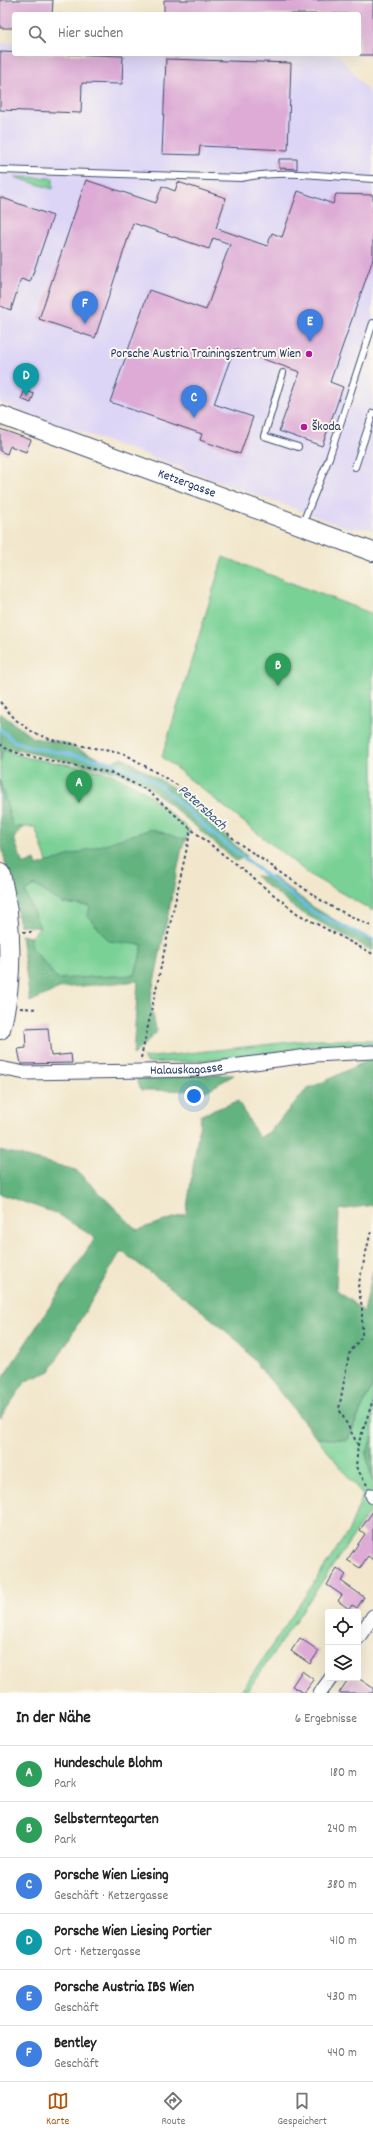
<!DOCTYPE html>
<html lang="de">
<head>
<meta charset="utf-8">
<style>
  body { margin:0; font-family:Dekko,sans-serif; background:#f2f2f2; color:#222 }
  .controls { position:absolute; right:12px; bottom:12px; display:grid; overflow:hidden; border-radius:4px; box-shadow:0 4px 16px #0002 }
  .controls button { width:36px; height:36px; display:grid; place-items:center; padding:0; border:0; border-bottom:1px solid #e0e0e0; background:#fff; color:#222; font:20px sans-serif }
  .you { position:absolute; left:194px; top:1096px; width:14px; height:14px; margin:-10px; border:3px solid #fff; border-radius:50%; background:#1a73e8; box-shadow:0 0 0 6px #1a73e833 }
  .badge { display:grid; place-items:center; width:26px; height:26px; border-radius:50%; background:#b45309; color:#fff; font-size:13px; font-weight:700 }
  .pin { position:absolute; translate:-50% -33px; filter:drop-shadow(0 1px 2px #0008) }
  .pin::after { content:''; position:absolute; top:21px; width:14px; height:12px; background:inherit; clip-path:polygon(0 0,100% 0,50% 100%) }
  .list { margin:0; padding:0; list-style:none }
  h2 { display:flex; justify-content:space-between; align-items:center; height:52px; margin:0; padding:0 16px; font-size:17px }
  h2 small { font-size:13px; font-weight:400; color:#767676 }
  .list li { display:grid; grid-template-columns:26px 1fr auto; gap:12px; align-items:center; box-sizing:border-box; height:56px; padding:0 16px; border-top:1px solid #e0e0e0 }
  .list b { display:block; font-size:15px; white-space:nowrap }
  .list p { margin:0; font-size:13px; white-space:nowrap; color:#767676 }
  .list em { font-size:13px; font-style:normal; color:#767676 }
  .icon { flex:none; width:22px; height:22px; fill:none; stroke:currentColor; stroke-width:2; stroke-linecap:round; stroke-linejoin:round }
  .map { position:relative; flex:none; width:373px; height:1693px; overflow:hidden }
  .search { position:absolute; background:#fff; box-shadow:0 4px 16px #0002; left:12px; right:12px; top:12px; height:44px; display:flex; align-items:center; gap:10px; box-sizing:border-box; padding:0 14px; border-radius:4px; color:#767676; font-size:15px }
  .sheet { height:388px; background:#fff }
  nav { display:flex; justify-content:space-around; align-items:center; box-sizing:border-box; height:56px; border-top:1px solid #e0e0e0; background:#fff; font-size:11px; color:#767676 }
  nav a { display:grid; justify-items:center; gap:2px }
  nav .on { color:#b45309 }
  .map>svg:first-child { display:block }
  .built { fill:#ddd5f6 }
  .green { fill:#7ad196; stroke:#4a807a }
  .forest { fill:#63b37f; stroke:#3f716e }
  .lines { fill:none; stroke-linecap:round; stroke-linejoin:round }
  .stream { stroke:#6bbce6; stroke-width:3.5 }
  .building { fill:#ddabd6 }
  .service-casing { stroke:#3b4b6e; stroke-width:8 }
  .minor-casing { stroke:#3b4b6e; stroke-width:15 }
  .secondary-casing { stroke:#3b4b6e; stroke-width:20 }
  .primary-casing { stroke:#3b4b6e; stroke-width:22 }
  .path { stroke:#3b4b6e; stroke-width:2; stroke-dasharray:3 3; stroke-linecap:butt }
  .service { stroke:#fff; stroke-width:6 }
  .minor { stroke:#fff; stroke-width:13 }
  .secondary { stroke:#fff; stroke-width:18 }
  .primary { stroke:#fff; stroke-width:20 }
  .poi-dot { fill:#b5179e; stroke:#fbf7ec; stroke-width:1.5 }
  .labels { text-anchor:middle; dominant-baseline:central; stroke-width:4; stroke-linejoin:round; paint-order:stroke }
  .poi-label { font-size:13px; fill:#1b2f5e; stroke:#fbf7ec; text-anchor:end }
  .street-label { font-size:13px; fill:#1b2f5e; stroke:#fbf7ec }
  .water-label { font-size:14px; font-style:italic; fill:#335987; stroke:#fbf7ec }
</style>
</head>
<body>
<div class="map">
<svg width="373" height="1693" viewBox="0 0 373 1693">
  <rect width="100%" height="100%" fill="#fbf7ec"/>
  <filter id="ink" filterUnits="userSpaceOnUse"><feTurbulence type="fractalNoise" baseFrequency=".025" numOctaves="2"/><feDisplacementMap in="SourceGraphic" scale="8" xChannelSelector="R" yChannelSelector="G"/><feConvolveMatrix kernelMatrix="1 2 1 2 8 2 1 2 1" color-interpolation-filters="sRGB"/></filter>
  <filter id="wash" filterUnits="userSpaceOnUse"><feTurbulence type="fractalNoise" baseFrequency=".012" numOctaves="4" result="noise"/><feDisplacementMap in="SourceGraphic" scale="16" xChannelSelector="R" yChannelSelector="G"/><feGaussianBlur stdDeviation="0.9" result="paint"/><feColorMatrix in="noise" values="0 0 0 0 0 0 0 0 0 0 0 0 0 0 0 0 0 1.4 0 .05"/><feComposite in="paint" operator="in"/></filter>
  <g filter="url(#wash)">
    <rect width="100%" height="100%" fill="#f2e7cc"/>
    <polygon class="built" points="0,43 14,43 14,54 339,55 373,97 373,530 367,528 351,529 0,403"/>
    <g class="green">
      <polygon points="14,177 53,178 53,189"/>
      <polygon points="223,557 373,614 373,911 310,875 162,757"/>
      <polygon points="0,749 29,758 84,767 114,775 143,790 190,830 186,840 122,863 47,862 35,827 13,827 0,816"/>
      <polygon points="35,885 62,903 90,906 143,944 135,975 57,979 31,946 30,937 40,928 25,892"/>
      <polygon points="309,1040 373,1040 373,1045 314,1046 232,1059 147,1063 143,1058"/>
      <polygon points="373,1384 373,1436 366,1454 373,1482 371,1510 246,1693 240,1693 348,1532 363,1495 317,1438 348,1440"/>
    </g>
    <g class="forest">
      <polygon points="0,713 33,738 64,743 110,763 122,757 175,789 247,856 236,861 148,786 117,772 12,749 8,752 3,750 0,762"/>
      <polygon points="0,780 13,827 24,827 14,838 23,865 35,860 37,866 151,829 186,840 182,848 150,1001 157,1032 133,1055 138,981 60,988 30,1002 21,935 30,937 31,946 57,979 135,975 143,945 109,941 88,916 90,906 62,903 35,885 25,892 40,928 20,925 0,839"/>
      <polygon points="255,876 273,877 313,907 373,943 373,951 297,910"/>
      <polygon points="373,1058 373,1205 339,1210 336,1289 364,1312 373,1270 373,1384 347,1440 317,1438 240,1343 196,1306 121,1251 50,1371 26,1381 0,1418 0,1382 95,1238 58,1214 0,1194 0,1150 76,1170 137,1230 186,1214 201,1115 238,1101 259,1138 269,1132 306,1090"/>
      <polygon points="135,1075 234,1075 206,1091 141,1090"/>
      <polygon points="373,1436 373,1482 366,1454"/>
    </g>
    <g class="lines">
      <polyline class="stream" points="0,729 14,741 30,747 110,762 141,774 163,788 217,837 316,914 373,940"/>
    </g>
    <g id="blocks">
      <g class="building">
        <polygon points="0,0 53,0 52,14 14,14 14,28 0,28"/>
        <polygon points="164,0 373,0 373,55 359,55 359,14 164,14"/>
        <polygon points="0,52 123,56 122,84 82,83 81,113 0,110"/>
        <polygon points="166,59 291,63 288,150 200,146 199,155 162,154"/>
        <polygon points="279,159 297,159 297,169 279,168"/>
        <polygon points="86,180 156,203 162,186 175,191 178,182 226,198 216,228 267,246 272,233 282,237 298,191 333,204 336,194 373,195 373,259 330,382 343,387 322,446 279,431 300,372 234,349 214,404 253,417 240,454 200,440 202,434 110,402 149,290 206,310 230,244 213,238 209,249 133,223 95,338 39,319"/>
        <polygon points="0,197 53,216 30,282 21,279 11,310 0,306"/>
        <polygon points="25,390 34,394 31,403 21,399"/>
        <polygon points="0,429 31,440 26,452 10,446 7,454 0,451"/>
        <polygon points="48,1028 51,1056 71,1054 72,1063 21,1064 18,1049 26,1048 25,1029"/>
        <polygon points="373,1511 373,1560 368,1556 360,1568 347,1560 365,1534 360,1530"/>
        <polygon points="337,1568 346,1575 341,1581 364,1597 357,1608 352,1605 349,1609 338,1601 342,1595 327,1585"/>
        <polygon points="300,1638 319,1651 310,1664 291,1651"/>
        <polygon points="302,1671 314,1680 304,1693 292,1686"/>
        <polygon points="349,1678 358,1678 373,1688 373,1693 339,1693"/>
      </g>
    </g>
  </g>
  <g filter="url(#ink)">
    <use href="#blocks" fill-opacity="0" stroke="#3b4b6e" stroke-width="1"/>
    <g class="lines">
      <g class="service-casing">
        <g id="service">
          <path d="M0 170 241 178C284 169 329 177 373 179"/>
          <polyline points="283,373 264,436 298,447"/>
          <polyline points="355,467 373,413"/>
          <polyline points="302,525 329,458 373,323"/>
        </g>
      </g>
      <g class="minor-casing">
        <g id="minor">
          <path id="s1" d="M0 1068 25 1073 202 1070 315 1055 373 1052"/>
          <polyline points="372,1495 373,1497"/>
          <polyline points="358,1638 373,1616"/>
          <polyline points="320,1693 331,1678"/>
        </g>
      </g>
      <g class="secondary-casing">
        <g id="secondary">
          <path id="s2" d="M0 415 373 552"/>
        </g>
      </g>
      <g class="primary-casing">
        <path id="primary" d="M0 874C12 923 13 980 0 1029"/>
      </g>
      <g class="path">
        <polyline points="0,702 16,720 34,733 52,740 125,754 177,785 237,842 328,905 373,927"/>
        <polyline points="0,744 5,748 23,755 112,773 147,790 191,829 298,914 373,954"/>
        <polyline points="23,932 32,932"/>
        <polyline points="20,1008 38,1009"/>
        <polyline points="141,1058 191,829"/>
        <polyline points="358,1445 339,1409 349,1354 362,1336 362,1307 358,1287 370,1235 373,1231"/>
        <polyline points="367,1485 356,1467 358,1445 373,1400"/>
      </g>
      <use href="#service" class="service"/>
      <use href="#minor" class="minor"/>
      <use href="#secondary" class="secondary"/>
      <use href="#primary" class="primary"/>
    </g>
  </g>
  <g class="poi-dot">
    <circle cx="309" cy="354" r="4"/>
    <circle cx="304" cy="427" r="4"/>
  </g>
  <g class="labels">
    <g class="poi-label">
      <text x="301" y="354">Porsche Austria Trainingszentrum Wien</text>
      <text x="312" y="427" text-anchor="start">Škoda</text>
    </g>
    <g class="street-label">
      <text stroke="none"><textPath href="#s2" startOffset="199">Ketzergasse</textPath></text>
      <text stroke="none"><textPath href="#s1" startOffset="187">Halauskagasse</textPath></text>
    </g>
    <g class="water-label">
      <text transform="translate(202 808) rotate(42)">Petersbach</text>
    </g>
  </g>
</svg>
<div class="controls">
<button><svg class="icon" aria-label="locate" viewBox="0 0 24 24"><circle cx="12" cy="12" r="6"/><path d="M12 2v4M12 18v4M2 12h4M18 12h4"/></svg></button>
<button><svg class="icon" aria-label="layers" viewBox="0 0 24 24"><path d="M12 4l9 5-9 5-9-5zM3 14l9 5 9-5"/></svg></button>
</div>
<div class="you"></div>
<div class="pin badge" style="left:79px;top:803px;background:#2e9e5b">A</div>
<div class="pin badge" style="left:278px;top:686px;background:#2e9e5b">B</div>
<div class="pin badge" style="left:194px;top:418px;background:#3f7fe0">C</div>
<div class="pin badge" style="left:26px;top:396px;background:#0f9aa8">D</div>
<div class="pin badge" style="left:310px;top:342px;background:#3f7fe0">E</div>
<div class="pin badge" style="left:85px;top:324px;background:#3f7fe0">F</div>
<div class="search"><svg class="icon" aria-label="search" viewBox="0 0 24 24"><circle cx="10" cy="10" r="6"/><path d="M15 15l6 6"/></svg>Hier suchen</div>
</div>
<section class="sheet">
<h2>In der Nähe<small>6 Ergebnisse</small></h2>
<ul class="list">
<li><span class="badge" style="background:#2e9e5b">A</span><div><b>Hundeschule Blohm</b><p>Park</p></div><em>180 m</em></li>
<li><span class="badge" style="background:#2e9e5b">B</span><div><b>Selbsterntegarten</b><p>Park</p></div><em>240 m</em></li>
<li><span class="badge" style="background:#3f7fe0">C</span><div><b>Porsche Wien Liesing</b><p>Geschäft · Ketzergasse</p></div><em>380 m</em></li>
<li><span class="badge" style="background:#0f9aa8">D</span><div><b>Porsche Wien Liesing Portier</b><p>Ort · Ketzergasse</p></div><em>410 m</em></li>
<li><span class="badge" style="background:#3f7fe0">E</span><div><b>Porsche Austria IBS Wien</b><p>Geschäft</p></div><em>430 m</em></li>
<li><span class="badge" style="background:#3f7fe0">F</span><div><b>Bentley</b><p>Geschäft</p></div><em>440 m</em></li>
</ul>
</section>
<nav>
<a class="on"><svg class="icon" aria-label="map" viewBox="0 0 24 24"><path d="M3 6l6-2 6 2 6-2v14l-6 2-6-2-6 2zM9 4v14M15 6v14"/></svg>Karte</a>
<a><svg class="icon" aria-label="directions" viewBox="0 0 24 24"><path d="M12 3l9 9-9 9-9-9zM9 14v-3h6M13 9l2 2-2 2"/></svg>Route</a>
<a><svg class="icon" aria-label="saved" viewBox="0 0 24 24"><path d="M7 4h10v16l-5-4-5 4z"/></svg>Gespeichert</a>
</nav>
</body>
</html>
